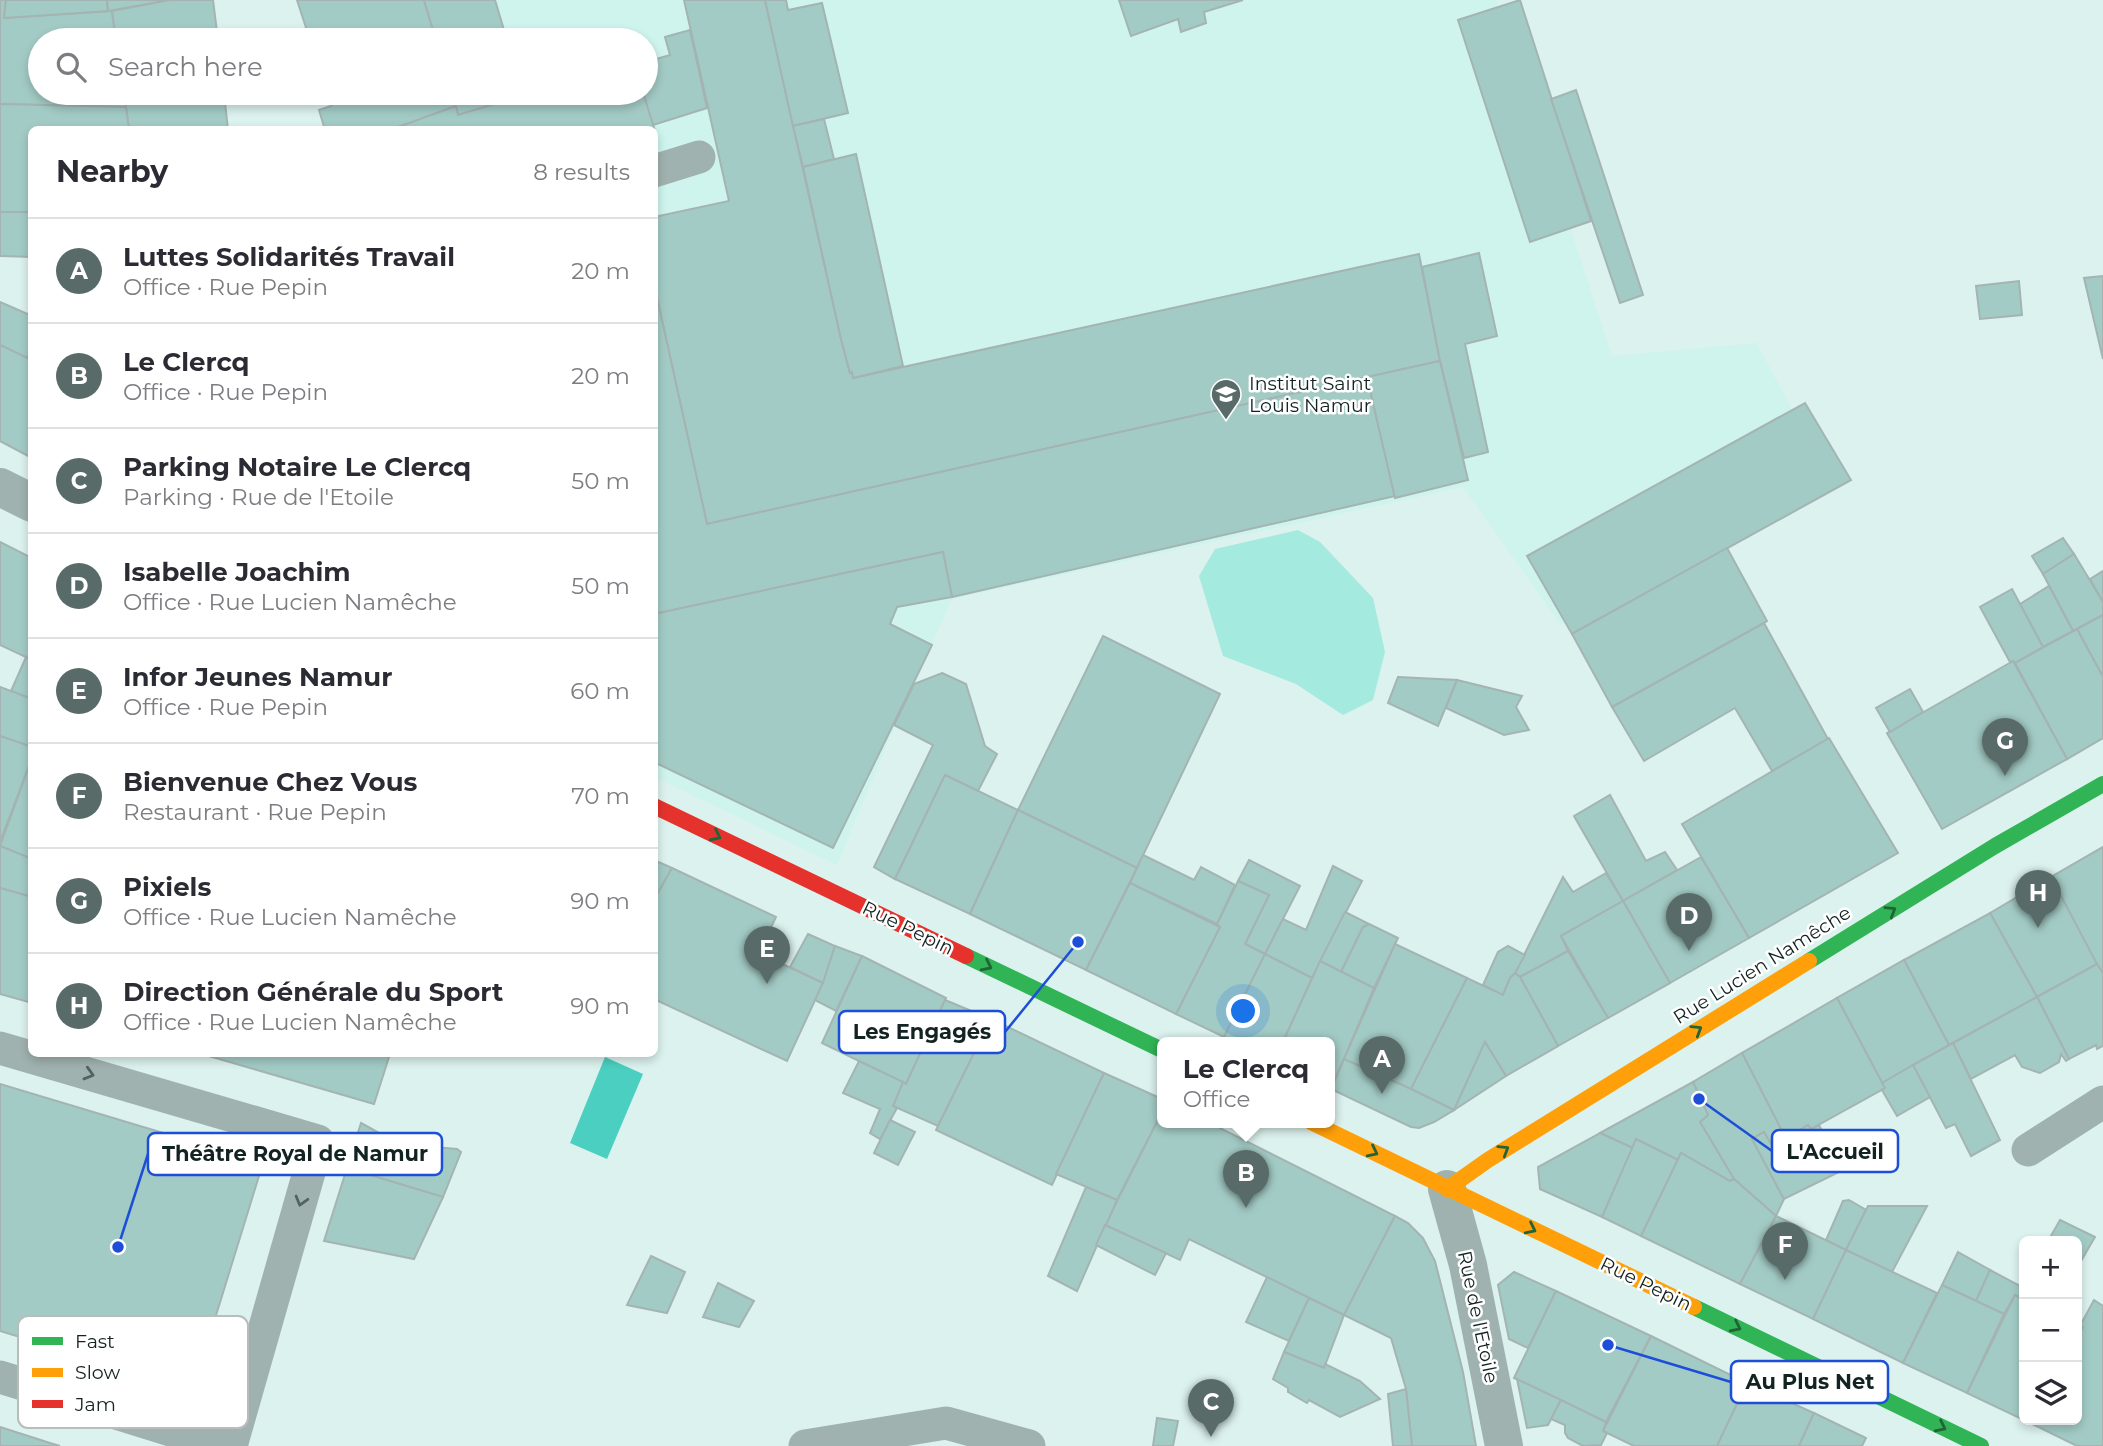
<!DOCTYPE html>
<html lang="en">
<head>
<meta charset="utf-8">
<style>
  body { margin:0; font-family:Montserrat,sans-serif; background:#f7f7f7; color:#2b2b33 }
  .controls { position:absolute; right:21px; bottom:21px; display:grid; overflow:hidden; border-radius:10px; box-shadow:0 4px 10px #0003 }
  .controls button { width:63px; height:63px; display:grid; place-items:center; padding:0; border:0; border-bottom:2px solid #e1e1e2; background:#fff; color:#2b2b33; font:35px sans-serif }
  .you { position:absolute; left:1244px; top:1012px; width:24px; height:24px; margin:-18px; border:5px solid #fff; border-radius:50%; background:#1a73e8; box-shadow:0 0 0 10px #1a73e833 }
  .badge { display:grid; place-items:center; width:46px; height:46px; border-radius:50%; background:#596b69; color:#fff; font-size:23px; font-weight:700 }
  .pin { position:absolute; translate:-50% -58px; filter:drop-shadow(0 2px 4px #0008) }
  .pin::after { content:''; position:absolute; top:37px; width:24px; height:21px; background:inherit; clip-path:polygon(0 0,100% 0,50% 100%) }
  .popup { position:absolute; left:1157px; top:1037px; width:178px; height:91px; box-sizing:border-box; display:grid; place-content:center; border-radius:10px; background:#fff; filter:drop-shadow(0 2px 5px #0005); font-size:23px; white-space:nowrap; color:#7c7c81 }
  .popup b { font-size:26px; color:#2b2b33 }
  .popup::after { content:''; position:absolute; left:50%; top:100%; margin-left:-14px; border:14px solid transparent; border-top-color:#fff }
  .list { margin:0; padding:0; list-style:none }
  h2 { display:flex; justify-content:space-between; align-items:center; height:91px; margin:0; padding:0 28px; font-size:30px }
  h2 small { font-size:23px; font-weight:400; color:#7c7c81 }
  .list li { display:grid; grid-template-columns:46px 1fr auto; gap:21px; align-items:center; box-sizing:border-box; height:105px; padding:0 28px; border-top:2px solid #e1e1e2 }
  .list b { display:block; font-size:26px; white-space:nowrap }
  .list p { margin:0; font-size:23px; white-space:nowrap; color:#7c7c81 }
  .list em { font-size:23px; font-style:normal; color:#7c7c81 }
  .icon { flex:none; width:38px; height:38px; fill:none; stroke:currentColor; stroke-width:2; stroke-linecap:round; stroke-linejoin:round }
  .map { position:relative; flex:none; width:2103px; height:1446px; overflow:hidden }
  .search { position:absolute; background:#fff; box-shadow:0 4px 10px #0003; left:28px; top:28px; width:630px; height:77px; display:flex; align-items:center; gap:18px; box-sizing:border-box; padding:0 24px; border-radius:38px; color:#7c7c81; font-size:26px }
  .panel { position:absolute; background:#fff; box-shadow:0 4px 10px #0003; left:28px; top:126px; width:630px; height:931px; border-radius:10px }
  .map>svg:first-child { display:block }
  .built { fill:#cef4ed }
  .green { fill:#a4eadf }
  .water { fill:#4acfc0 }
  .building { fill:#a3cbc5; stroke:#a3b4b2; stroke-width:2 }
  .lines { fill:none; stroke-linecap:round; stroke-linejoin:round }
  .lane { stroke:#a0b2af; stroke-width:33 }
  .street { stroke:#a0b2af; stroke-width:38 }
  .fast { stroke:#30b455; stroke-width:16 }
  .slow { stroke:#ff9f0a; stroke-width:16 }
  .jam { stroke:#e5322d; stroke-width:16 }
  .oneway { stroke:#206438 }
  .oneway2 { stroke:#526361 }
  .labels { text-anchor:middle; dominant-baseline:central; stroke-width:5; stroke-linejoin:round; paint-order:stroke }
  .poi-label { font-size:19px; fill:#132321; stroke:#fff; text-anchor:start }
  .street-label { font-size:19px; fill:#132321; stroke:#fff }
  .key { fill:#fff; stroke:#b8bdbc; stroke-width:2 }
  .key-label { font-size:19px; fill:#132321 }
  .leader { fill:none; stroke:#1d4ed8; stroke-width:2.5 }
  .callout-dot { fill:#1d4ed8; stroke:#fff; stroke-width:2.5 }
  .callout { fill:#fff; stroke:#1d4ed8; stroke-width:2.5 }
  .callout-label { font-size:21px; text-anchor:middle; font-weight:bold; fill:#132321 }
</style>
</head>
<body>
<div class="map">
<svg width="2103" height="1446" viewBox="0 0 2103 1446">
  <rect width="100%" height="100%" fill="#dcf2ee"/>
  <polygon class="built" points="424,0 1496,0 1612,356 1757,343 1832,487 1561,625 1463,487 952,599 895,725 837,865 655,777 654,130 390,130 456,106 452,93 646,93 646,40 436,40"/>
  <polygon class="green" points="1298,530 1320,542 1373,598 1385,652 1373,700 1343,715 1296,684 1223,656 1199,576 1215,549"/>
  <polygon class="water" points="605,1057 643,1074 607,1159 570,1143"/>
  <g class="building">
    <polygon points="0,0 6,0 4,18 112,11 116,40 40,40 40,93 124,93 126,107 0,104"/>
    <polygon points="6,0 107,0 108,11 4,18"/>
    <polygon points="107,0 170,0 108,11"/>
    <polygon points="170,0 213,0 218,40 116,40 112,11"/>
    <polygon points="297,0 424,0 436,40 310,40"/>
    <polygon points="424,0 495,0 507,40 436,40"/>
    <polygon points="684,0 765,0 841,339 850,373 852,372 853,378 1419,254 1440,361 707,524 654,284 654,217 729,201"/>
    <polygon points="765,0 786,0 788,10 822,3 848,113 793,126"/>
    <polygon points="1119,0 1243,0 1204,12 1206,23 1181,32 1178,19 1131,36"/>
    <polygon points="1520,0 1591,221 1530,242 1458,20"/>
    <polygon points="690,30 707,108 653,125 643,93 646,93 646,62 670,55 665,37"/>
    <polygon points="1576,90 1643,295 1620,303 1551,99"/>
    <polygon points="124,93 224,93 228,130 129,130"/>
    <polygon points="327,93 452,93 456,106 390,130 325,130 319,110 331,106"/>
    <polygon points="452,93 524,93 525,95 458,115"/>
    <polygon points="531,93 643,93 654,128 390,130 456,106 458,115"/>
    <polygon points="0,104 126,107 129,130 32,130 32,212 0,212"/>
    <polygon points="824,119 834,159 803,167 793,126"/>
    <polygon points="856,154 903,366 853,378 852,372 850,373 841,339 803,167"/>
    <polygon points="0,212 32,212 32,257 0,256"/>
    <polygon points="1479,253 1497,336 1465,344 1488,452 1464,458 1440,361 1422,267"/>
    <polygon points="2103,276 2103,359 2084,278"/>
    <polygon points="2019,281 2022,315 1980,319 1976,286"/>
    <polygon points="654,284 707,524 1367,377 1395,496 952,597 943,552 654,614"/>
    <polygon points="0,302 32,316 32,349 27,358 0,345"/>
    <polygon points="0,345 27,358 32,349 32,458 0,441"/>
    <polygon points="1440,361 1468,480 1395,498 1367,377"/>
    <polygon points="1805,403 1851,480 1572,634 1527,556"/>
    <polygon points="2063,538 2074,554 2043,574 2032,556"/>
    <polygon points="0,542 32,558 32,660 0,645"/>
    <polygon points="1727,548 1767,621 1612,707 1572,634"/>
    <polygon points="943,552 952,597 897,607 890,624 932,645 833,848 654,762 654,614"/>
    <polygon points="2074,554 2103,602 2103,615 2073,631 2043,574"/>
    <polygon points="2103,571 2103,602 2090,579"/>
    <polygon points="2049,586 2073,631 2043,647 2020,604"/>
    <polygon points="2012,589 2043,647 2015,663 2013,661 2010,662 1980,607"/>
    <polygon points="2103,615 2103,677 2077,629"/>
    <polygon points="1764,623 1828,739 1772,771 1735,708 1644,761 1612,707"/>
    <polygon points="2077,629 2103,677 2103,738 2067,759 2015,663"/>
    <polygon points="1103,636 1220,694 1137,868 1018,810"/>
    <polygon points="26,657 32,660 32,699 11,691"/>
    <polygon points="2013,661 2067,759 1942,829 1887,733"/>
    <polygon points="942,673 966,684 985,746 997,754 978,791 945,775 895,879 874,867 933,745 894,725 914,684"/>
    <polygon points="1398,677 1457,680 1438,726 1388,703"/>
    <polygon points="1457,680 1522,696 1516,707 1529,730 1504,735 1446,708"/>
    <polygon points="0,687 32,699 32,747 0,736"/>
    <polygon points="1910,689 1923,712 1890,732 1876,708"/>
    <polygon points="0,736 32,747 32,758 0,842"/>
    <polygon points="1829,738 1898,853 1749,938 1682,824"/>
    <polygon points="32,758 32,859 0,846"/>
    <polygon points="945,775 1018,810 970,914 895,879"/>
    <polygon points="1610,795 1646,861 1665,852 1677,870 1623,901 1574,816"/>
    <polygon points="1018,810 1137,868 1086,970 970,914"/>
    <polygon points="0,846 32,859 32,897 0,888"/>
    <polygon points="2103,847 2103,973 2101,974 2051,877"/>
    <polygon points="1143,855 1194,880 1201,867 1235,885 1217,924 1130,883"/>
    <polygon points="1701,857 1749,938 1670,983 1623,901"/>
    <polygon points="654,860 672,868 654,900"/>
    <polygon points="1249,860 1300,886 1265,954 1245,944 1269,895 1238,881"/>
    <polygon points="1333,866 1362,881 1312,978 1265,954 1283,919 1306,930"/>
    <polygon points="672,868 776,917 759,953 823,983 787,1061 654,999 654,900"/>
    <polygon points="1606,873 1623,901 1561,936 1568,951 1520,977 1515,973 1563,877 1573,892"/>
    <polygon points="2051,877 2097,964 2037,997 1990,913"/>
    <polygon points="1238,881 1269,895 1245,944 1265,954 1224,1037 1176,1014 1220,927 1217,924"/>
    <polygon points="1130,883 1220,927 1176,1014 1086,970"/>
    <polygon points="0,888 32,897 32,1003 0,994"/>
    <polygon points="1623,901 1670,983 1608,1018 1561,936"/>
    <polygon points="1345,912 1369,924 1363,927 1341,972 1320,961"/>
    <polygon points="1990,913 2037,997 1949,1045 1904,960"/>
    <polygon points="1369,924 1398,938 1374,988 1341,972 1363,927"/>
    <polygon points="808,934 835,946 823,983 790,967"/>
    <polygon points="1395,944 1467,978 1411,1089 1344,1059"/>
    <polygon points="835,946 862,956 836,1011 815,1000 823,983"/>
    <polygon points="1508,946 1525,955 1515,973 1510,978 1503,995 1483,985 1498,952"/>
    <polygon points="1568,951 1608,1018 1558,1046 1520,977"/>
    <polygon points="1265,954 1312,978 1283,1042 1234,1042 1224,1037"/>
    <polygon points="862,956 946,998 906,1084 822,1043"/>
    <polygon points="1904,960 1949,1045 1882,1083 1837,998"/>
    <polygon points="1320,961 1374,988 1331,1089 1330,1042 1283,1042"/>
    <polygon points="2097,964 2103,973 2103,1046 2097,1049 2096,1045 2069,1059 2037,997"/>
    <polygon points="1515,973 1520,977 1558,1046 1506,1076 1485,1042 1454,1110 1411,1089 1467,978 1503,995 1510,978"/>
    <polygon points="2037,997 2069,1059 2066,1061 2061,1054 2059,1062 2040,1073 2022,1067 2015,1055 1971,1079 1953,1043"/>
    <polygon points="1837,998 1885,1088 1811,1129 1808,1125 1786,1139 1742,1053"/>
    <polygon points="945,1000 991,1019 938,1126 893,1106 903,1082 906,1084"/>
    <polygon points="991,1019 1104,1073 1052,1185 936,1130"/>
    <polygon points="1485,1042 1506,1076 1454,1110"/>
    <polygon points="1953,1043 2000,1140 1971,1156 1955,1124 1946,1128 1913,1065"/>
    <polygon points="1742,1053 1784,1135 1771,1144 1764,1132 1752,1139 1784,1199 1776,1216 1734,1179 1700,1122 1708,1115 1693,1082"/>
    <polygon points="202,1054 390,1054 374,1104"/>
    <polygon points="1344,1059 1411,1089 1454,1110 1434,1122 1419,1128 1411,1127 1331,1089"/>
    <polygon points="859,1061 903,1082 893,1106 897,1108 880,1139 870,1133 880,1109 843,1093"/>
    <polygon points="1913,1065 1930,1097 1897,1116 1882,1090 1885,1088 1882,1083"/>
    <polygon points="1104,1073 1162,1099 1162,1112 1117,1200 1056,1174"/>
    <polygon points="1693,1082 1708,1115 1700,1122 1734,1179 1730,1181 1681,1153 1678,1160 1636,1139 1633,1148 1600,1133"/>
    <polygon points="0,1084 263,1163 193,1390 0,1331"/>
    <polygon points="1162,1112 1162,1122 1208,1122 1395,1216 1344,1315 1189,1239 1180,1260 1105,1225"/>
    <polygon points="890,1120 915,1132 898,1165 874,1153"/>
    <polygon points="361,1123 399,1144 457,1149 461,1152 443,1197 347,1168"/>
    <polygon points="1808,1125 1811,1129 1819,1125 1843,1170 1784,1199 1752,1139 1764,1132 1771,1144 1784,1135 1786,1139"/>
    <polygon points="1600,1133 1633,1148 1602,1217 1540,1189 1538,1167"/>
    <polygon points="1636,1139 1678,1160 1641,1236 1602,1217"/>
    <polygon points="1681,1153 1730,1181 1734,1179 1776,1216 1740,1284 1641,1236"/>
    <polygon points="347,1168 443,1197 414,1259 324,1241"/>
    <polygon points="1086,1187 1117,1200 1077,1291 1048,1276"/>
    <polygon points="1849,1200 1866,1210 1846,1250 1826,1240 1843,1201"/>
    <polygon points="1868,1206 1927,1206 1892,1272 1846,1250"/>
    <polygon points="1395,1216 1408,1223 1423,1238 1435,1261 1463,1372 1476,1446 1412,1446 1406,1389 1391,1338 1344,1315"/>
    <polygon points="1776,1216 1846,1250 1813,1319 1740,1284"/>
    <polygon points="2060,1220 2095,1237 2077,1268 2077,1241 2048,1241"/>
    <polygon points="1105,1225 1166,1253 1155,1275 1096,1245"/>
    <polygon points="1846,1250 1937,1293 1903,1363 1813,1319"/>
    <polygon points="1958,1252 1990,1270 1976,1301 1942,1285"/>
    <polygon points="651,1256 685,1272 667,1313 627,1305"/>
    <polygon points="1990,1270 2022,1287 2019,1297 2015,1295 2004,1314 1976,1301"/>
    <polygon points="1514,1272 1556,1291 1528,1348 1509,1339 1498,1285"/>
    <polygon points="1267,1277 1309,1298 1289,1341 1246,1322"/>
    <polygon points="718,1283 754,1301 739,1327 703,1317"/>
    <polygon points="1942,1285 2004,1314 1967,1393 1903,1363"/>
    <polygon points="1556,1291 1651,1336 1606,1422 1514,1378"/>
    <polygon points="2015,1295 2024,1300 2024,1420 2032,1420 2030,1423 1967,1393"/>
    <polygon points="1309,1298 1344,1315 1324,1368 1284,1352"/>
    <polygon points="2094,1300 2103,1306 2103,1446 2077,1446 2030,1423 2032,1420 2077,1420 2077,1339 2083,1327 2080,1326"/>
    <polygon points="1651,1336 1747,1383 1717,1446 1634,1446 1603,1431"/>
    <polygon points="1284,1352 1324,1368 1325,1364 1360,1381 1380,1399 1340,1417 1309,1400 1307,1403 1288,1392 1288,1388 1273,1379"/>
    <polygon points="1517,1379 1561,1400 1548,1425 1527,1428"/>
    <polygon points="1747,1383 1814,1413 1799,1446 1717,1446"/>
    <polygon points="1406,1389 1412,1446 1393,1446 1388,1394"/>
    <polygon points="1561,1400 1606,1422 1603,1431 1607,1433 1601,1445 1583,1446 1568,1438 1565,1433 1565,1425 1551,1419"/>
    <polygon points="1814,1413 1866,1438 1862,1446 1799,1446"/>
    <polygon points="1157,1418 1178,1421 1173,1446 1153,1446"/>
    <polygon points="0,1427 50,1443 60,1446 0,1446"/>
  </g>
  <g class="lines">
    <g class="lane">
      <polyline points="654,171 699,157"/>
      <polyline points="0,1048 318,1141 231,1446"/>
      <polyline points="2028,1150 2103,1102"/>
      <polyline points="0,1377 222,1446"/>
      <polyline points="805,1446 946,1423 1029,1446"/>
    </g>
    <g class="street">
      <polyline points="0,487 32,503"/>
      <polyline points="1447,1189 1468,1265 1504,1446"/>
    </g>
    <g class="fast">
      <polyline points="966,956 1162,1050"/>
      <polyline points="1809,961 1995,846 2103,784"/>
      <polyline points="1694,1307 1981,1446"/>
    </g>
    <g class="slow">
      <polyline points="1311,1122 1694,1307"/>
      <polyline points="1447,1189 1488,1160 1809,961"/>
    </g>
    <polyline class="jam" points="654,806 966,956"/>
  </g>
  <defs><path id="oneway-chevron" d="M-2-3.5L2.5 0L-2 3.5" fill="none" stroke-width="1.6" stroke-linecap="round" stroke-linejoin="round" transform="scale(1.75)"/></defs>
  <g class="oneway">
    <use href="#oneway-chevron" transform="translate(716 836) rotate(26)"/>
    <use href="#oneway-chevron" transform="translate(1891 911) rotate(-32)"/>
    <use href="#oneway-chevron" transform="translate(987 966) rotate(26)"/>
    <use href="#oneway-chevron" transform="translate(1697 1030) rotate(-32)"/>
    <use href="#oneway-chevron" transform="translate(1504 1150) rotate(-32)"/>
    <use href="#oneway-chevron" transform="translate(1373 1152) rotate(26)"/>
    <use href="#oneway-chevron" transform="translate(1531 1229) rotate(26)"/>
    <use href="#oneway-chevron" transform="translate(1736 1327) rotate(26)"/>
    <use href="#oneway-chevron" transform="translate(1941 1427) rotate(26)"/>
  </g>
  <g class="oneway2">
    <use href="#oneway-chevron" transform="translate(89 1074) rotate(16)"/>
    <use href="#oneway-chevron" transform="translate(301 1201) rotate(106)"/>
  </g>
  <defs>
    <g id="school-pin" transform="scale(1.575)"><path d="M0 17L-7.5 6A9.5 9.5 0 1 1 7.5 6Z" fill="#596b69" stroke="#fff"/><path d="M0-5L7-2L0 1L-7-2ZM-4 1L0 2.5L4 1V4Q0 6-4 4Z" fill="#fff"/></g>
  </defs>
  <g fill-rule="evenodd">
    <use href="#school-pin" x="1226" y="394"/>
  </g>
  <g class="labels">
    <g class="poi-label">
      <text x="1249" y="383">Institut Saint<tspan x="1249" dy="22">Louis Namur</tspan></text>
    </g>
    <g class="street-label">
      <text transform="translate(908 928) rotate(26)">Rue Pepin</text>
      <text transform="translate(1762 965) rotate(-32)">Rue Lucien Namêche</text>
      <text transform="translate(1646 1284) rotate(26)">Rue Pepin</text>
      <text transform="translate(1478 1317) rotate(78)">Rue de l'Etoile</text>
    </g>
  </g>
  <rect x="18" y="1316" width="230" height="112" rx="10" class="key"/>
  <rect x="32" y="1337" width="31" height="8" fill="#30b455"/>
  <rect x="32" y="1368" width="31" height="9" fill="#ff9f0a"/>
  <rect x="32" y="1400" width="31" height="8" fill="#e5322d"/>
  <g class="key-label">
    <text x="75" y="1348">Fast</text>
    <text x="75" y="1379">Slow</text>
    <text x="75" y="1411">Jam</text>
  </g>
  <path class="leader" d="M1078 942L1005 1032M1699 1099L1772 1151M118 1247L148 1154M1608 1345L1731 1382"/>
  <g class="callout-dot">
    <circle cx="1078" cy="942" r="7"/>
    <circle cx="1699" cy="1099" r="7"/>
    <circle cx="118" cy="1247" r="7"/>
    <circle cx="1608" cy="1345" r="7"/>
  </g>
  <g class="callout">
    <rect x="839" y="1011" width="166" height="42" rx="7"/>
    <rect x="1772" y="1130" width="126" height="42" rx="7"/>
    <rect x="148" y="1133" width="294" height="42" rx="7"/>
    <rect x="1731" y="1361" width="157" height="42" rx="7"/>
  </g>
  <g class="callout-label">
    <text x="922" y="1039">Les Engagés</text>
    <text x="1835" y="1159">L'Accueil</text>
    <text x="295" y="1161">Théâtre Royal de Namur</text>
    <text x="1810" y="1389">Au Plus Net</text>
  </g>
</svg>
<div class="controls">
<button>+</button>
<button>−</button>
<button><svg class="icon" aria-label="layers" viewBox="0 0 24 24"><path d="M12 4l9 5-9 5-9-5zM3 14l9 5 9-5"/></svg></button>
</div>
<div class="you"></div>
<div class="pin badge" style="left:1382px;top:1094px">A</div>
<div class="pin badge" style="left:1246px;top:1208px">B</div>
<div class="popup"><b>Le Clercq</b>Office</div>
<div class="pin badge" style="left:1211px;top:1437px">C</div>
<div class="pin badge" style="left:1689px;top:951px">D</div>
<div class="pin badge" style="left:767px;top:984px">E</div>
<div class="pin badge" style="left:1785px;top:1280px">F</div>
<div class="pin badge" style="left:2005px;top:776px">G</div>
<div class="pin badge" style="left:2038px;top:928px">H</div>
<div class="search"><svg class="icon" aria-label="search" viewBox="0 0 24 24"><circle cx="10" cy="10" r="6"/><path d="M15 15l6 6"/></svg>Search here</div>
<section class="panel">
<h2>Nearby<small>8 results</small></h2>
<ul class="list">
<li><span class="badge">A</span><div><b>Luttes Solidarités Travail</b><p>Office · Rue Pepin</p></div><em>20 m</em></li>
<li><span class="badge">B</span><div><b>Le Clercq</b><p>Office · Rue Pepin</p></div><em>20 m</em></li>
<li><span class="badge">C</span><div><b>Parking Notaire Le Clercq</b><p>Parking · Rue de l'Etoile</p></div><em>50 m</em></li>
<li><span class="badge">D</span><div><b>Isabelle Joachim</b><p>Office · Rue Lucien Namêche</p></div><em>50 m</em></li>
<li><span class="badge">E</span><div><b>Infor Jeunes Namur</b><p>Office · Rue Pepin</p></div><em>60 m</em></li>
<li><span class="badge">F</span><div><b>Bienvenue Chez Vous</b><p>Restaurant · Rue Pepin</p></div><em>70 m</em></li>
<li><span class="badge">G</span><div><b>Pixiels</b><p>Office · Rue Lucien Namêche</p></div><em>90 m</em></li>
<li><span class="badge">H</span><div><b>Direction Générale du Sport</b><p>Office · Rue Lucien Namêche</p></div><em>90 m</em></li>
</ul>
</section>
</div>
</body>
</html>
